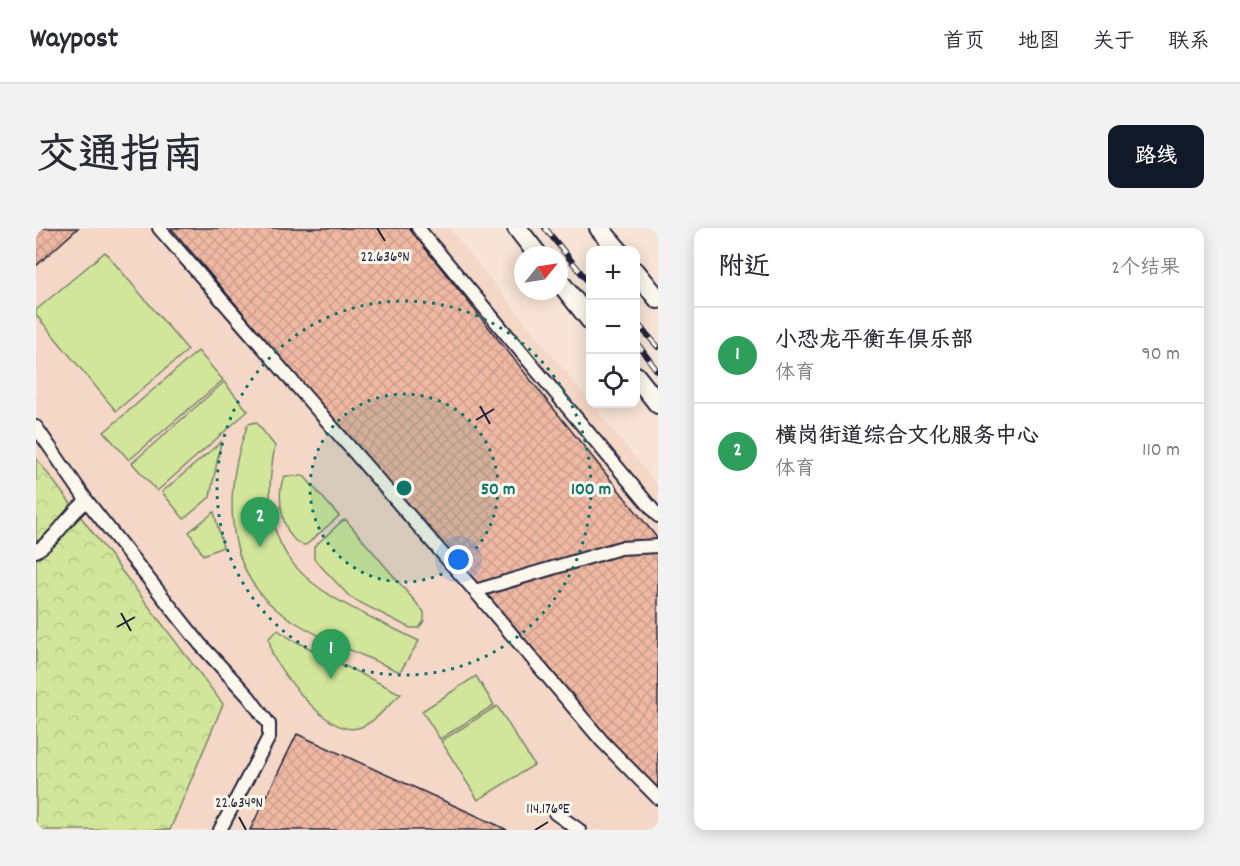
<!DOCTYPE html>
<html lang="zh">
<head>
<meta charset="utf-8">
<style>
  body { margin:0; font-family:Dekko,"LXGW WenKai TC",sans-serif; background:#f2f2f3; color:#2b2b33 }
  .controls { position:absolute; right:18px; top:18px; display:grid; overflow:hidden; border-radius:12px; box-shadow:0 3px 15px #0003 }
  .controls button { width:54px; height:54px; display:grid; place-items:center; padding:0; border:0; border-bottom:2px solid #e1e1e2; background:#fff; color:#2b2b33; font:30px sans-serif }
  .compass { position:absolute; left:478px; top:18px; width:54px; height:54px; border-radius:50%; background:#fff; box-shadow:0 3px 15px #0003; rotate:60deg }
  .you { position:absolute; left:423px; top:332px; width:21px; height:21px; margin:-15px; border:4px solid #fff; border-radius:50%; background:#1a73e8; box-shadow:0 0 0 9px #1a73e833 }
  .badge { display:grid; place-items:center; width:39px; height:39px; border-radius:50%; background:#111827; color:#fff; font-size:20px; font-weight:700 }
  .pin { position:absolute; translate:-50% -50px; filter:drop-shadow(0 2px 3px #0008) }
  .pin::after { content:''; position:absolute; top:32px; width:21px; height:18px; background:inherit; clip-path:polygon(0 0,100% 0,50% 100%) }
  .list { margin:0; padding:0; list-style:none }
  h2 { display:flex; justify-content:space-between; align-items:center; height:78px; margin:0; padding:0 24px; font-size:26px }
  h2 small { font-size:20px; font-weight:400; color:#7c7c81 }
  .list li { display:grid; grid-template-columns:39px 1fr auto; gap:18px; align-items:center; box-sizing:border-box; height:96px; padding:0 24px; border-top:2px solid #e1e1e2 }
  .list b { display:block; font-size:22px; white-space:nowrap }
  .list p { margin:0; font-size:20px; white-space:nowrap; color:#7c7c81 }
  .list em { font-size:20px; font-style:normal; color:#7c7c81 }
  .icon { flex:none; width:33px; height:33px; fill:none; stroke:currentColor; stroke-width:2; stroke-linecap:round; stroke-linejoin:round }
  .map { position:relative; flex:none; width:622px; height:602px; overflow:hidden; border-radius:12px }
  header { display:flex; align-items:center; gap:36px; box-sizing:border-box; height:84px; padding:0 30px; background:#fff; border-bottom:2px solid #e1e1e2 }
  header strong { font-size:28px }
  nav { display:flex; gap:33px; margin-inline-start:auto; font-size:21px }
  .intro { display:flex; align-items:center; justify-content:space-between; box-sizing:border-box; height:144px; padding:0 36px }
  h1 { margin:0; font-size:42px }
  .button { padding:15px 27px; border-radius:12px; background:#111827; color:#fff; font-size:21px; font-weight:700 }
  main { display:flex; gap:36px; padding:0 36px }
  aside { flex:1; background:#fff; border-radius:12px; box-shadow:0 3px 15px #0003 }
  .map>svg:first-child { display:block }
  .built { fill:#f4d7c6 }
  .forest { fill:url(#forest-crowns); stroke:#7a846a; stroke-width:1.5 }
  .pitch { fill:#d1e69a; stroke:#7a846a; stroke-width:1.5 }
  .building { fill:url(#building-cross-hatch); stroke:#22223b; stroke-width:1.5 }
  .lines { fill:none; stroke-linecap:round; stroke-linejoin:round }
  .minor-casing { stroke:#22223b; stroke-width:16 }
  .highway-casing { stroke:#22223b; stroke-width:22 }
  .minor { stroke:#fbf7ec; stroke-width:12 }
  .highway { stroke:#fbf7ec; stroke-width:18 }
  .rail-casing { stroke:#22223b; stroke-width:6 }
  .rail { stroke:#fbf7ec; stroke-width:4; stroke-dasharray:11; stroke-linecap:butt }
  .ticks { fill:none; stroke:#22223b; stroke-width:2 }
  .ring { fill:none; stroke:#0f766e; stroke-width:3; stroke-dasharray:3 6 }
  .ticks-label { font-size:15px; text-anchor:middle; fill:#22223b; stroke:#fbf7ec; stroke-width:6; stroke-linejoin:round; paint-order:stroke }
  .centre { fill:#0f766e; stroke:#fbf7ec; stroke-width:3 }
  .ring-label { font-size:18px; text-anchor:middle; font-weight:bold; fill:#0f766e; stroke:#fbf7ec; stroke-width:6; stroke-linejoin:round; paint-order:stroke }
</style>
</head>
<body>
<header>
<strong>Waypost</strong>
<nav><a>首页</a><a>地图</a><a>关于</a><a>联系</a></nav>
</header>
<div class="intro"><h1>交通指南</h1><a class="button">路线</a></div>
<main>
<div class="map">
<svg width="622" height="602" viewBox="0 0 622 602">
  <defs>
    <pattern id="forest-crowns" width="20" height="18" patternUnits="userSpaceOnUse" patternTransform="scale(1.5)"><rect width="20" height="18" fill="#d1e69a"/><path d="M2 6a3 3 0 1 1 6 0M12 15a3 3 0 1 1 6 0" fill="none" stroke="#b3c586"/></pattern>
    <pattern id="building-cross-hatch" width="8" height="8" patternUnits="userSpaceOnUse" patternTransform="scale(1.5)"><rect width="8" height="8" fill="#eeb8a2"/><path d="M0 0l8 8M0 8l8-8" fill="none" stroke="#cc9e8c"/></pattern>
  </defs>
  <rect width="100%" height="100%" fill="#f7e4d6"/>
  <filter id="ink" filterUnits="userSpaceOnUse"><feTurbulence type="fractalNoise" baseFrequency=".0167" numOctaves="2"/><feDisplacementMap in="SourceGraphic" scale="12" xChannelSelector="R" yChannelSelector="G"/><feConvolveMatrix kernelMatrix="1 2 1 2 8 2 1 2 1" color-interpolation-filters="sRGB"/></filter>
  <g filter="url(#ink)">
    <polygon class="built" points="0,0 413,0 622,258 622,602 134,602 187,476 0,230"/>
    <polygon class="forest" points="0,230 187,476 134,602 0,602"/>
    <g class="pitch">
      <polygon points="69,24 152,122 80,183 0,87 0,82"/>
      <polygon points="162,123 187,152 93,232 68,204"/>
      <polygon points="188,154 212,183 121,263 96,235"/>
      <path d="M220 194 239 218C214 345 287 365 383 413L364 444C323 425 277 409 241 382 185 337 189 256 212 196Z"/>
      <polygon points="185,214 174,269 148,291 126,264"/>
      <path d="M249 248H268L303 288 270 317C247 317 238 263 249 248Z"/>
      <polygon points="178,284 187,319 167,327 153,304"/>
      <polygon points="310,292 388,384 388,393 383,400 374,400 315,370 278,331 278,319 306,293"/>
      <path d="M242 402 257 412 365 466C353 476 338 496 322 500 293 508 249 450 237 428 235 423 234 416 233 410Z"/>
      <polygon points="440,448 458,477 404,511 386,483"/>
      <polygon points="461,478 498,537 442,572 405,513"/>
    </g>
    <g class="building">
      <polygon points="0,0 42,0 0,38"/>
      <polygon points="135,0 373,0 622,311 622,560 566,508"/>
      <polygon points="261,506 461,597 471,602 214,602"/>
    </g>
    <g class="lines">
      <g class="minor-casing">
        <g id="minor">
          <polyline points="123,0 439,363 584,320 622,318"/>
          <polyline points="382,0 622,288"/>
          <polyline points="0,199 51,273"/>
          <path d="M0 323C21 311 31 287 51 273L164 416 213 469 233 496V509L184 602"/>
          <polyline points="439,363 566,513 622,570"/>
          <polyline points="519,585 543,602"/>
        </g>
      </g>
      <g class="highway-casing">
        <g id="highway">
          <polyline points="481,0 502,27"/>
          <polyline points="563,0 582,22"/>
          <polyline points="600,44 622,71"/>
          <polyline points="523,53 554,92"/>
          <polyline points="600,148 622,176"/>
        </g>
      </g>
      <use href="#minor" class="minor"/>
      <use href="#highway" class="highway"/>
      <g class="rail-casing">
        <g id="rail">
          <polyline points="509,0 554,56"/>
          <polyline points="600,94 622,119"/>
          <polyline points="600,114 622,144"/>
        </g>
      </g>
      <use href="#rail" class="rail"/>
    </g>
  </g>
  <path class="ticks" d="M341 0 349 13M444 178 454 196M440 192 458 181M85 385 95 403M81 399 99 389M203 589 210 602M499 602 512 594"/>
  <circle cx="368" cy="260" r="94" fill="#0f766e" fill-opacity=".12"/>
  <g class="ring">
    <circle cx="368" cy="260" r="94"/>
    <circle cx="368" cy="260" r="187"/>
  </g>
  <g class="ticks-label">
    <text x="349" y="33">22.636°N</text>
    <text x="203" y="579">22.634°N</text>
    <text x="512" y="585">114.176°E</text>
  </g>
  <circle cx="368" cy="260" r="9" class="centre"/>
  <g class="ring-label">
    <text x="462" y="266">50 m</text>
    <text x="555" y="266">100 m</text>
  </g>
</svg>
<div class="controls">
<button>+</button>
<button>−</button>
<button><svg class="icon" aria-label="locate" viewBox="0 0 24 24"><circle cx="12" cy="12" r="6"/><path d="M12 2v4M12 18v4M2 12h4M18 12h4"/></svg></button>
</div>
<svg class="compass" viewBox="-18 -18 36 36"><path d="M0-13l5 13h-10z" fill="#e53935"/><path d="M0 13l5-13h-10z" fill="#7c7c81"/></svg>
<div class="you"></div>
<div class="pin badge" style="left:295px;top:451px;background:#2e9e5b">1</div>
<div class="pin badge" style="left:224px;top:319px;background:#2e9e5b">2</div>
</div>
<aside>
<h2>附近<small>2个结果</small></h2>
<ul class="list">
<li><span class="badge" style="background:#2e9e5b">1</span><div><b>小恐龙平衡车俱乐部</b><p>体育</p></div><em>90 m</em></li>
<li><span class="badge" style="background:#2e9e5b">2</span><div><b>横岗街道综合文化服务中心</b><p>体育</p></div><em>110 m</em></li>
</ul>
</aside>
</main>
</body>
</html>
